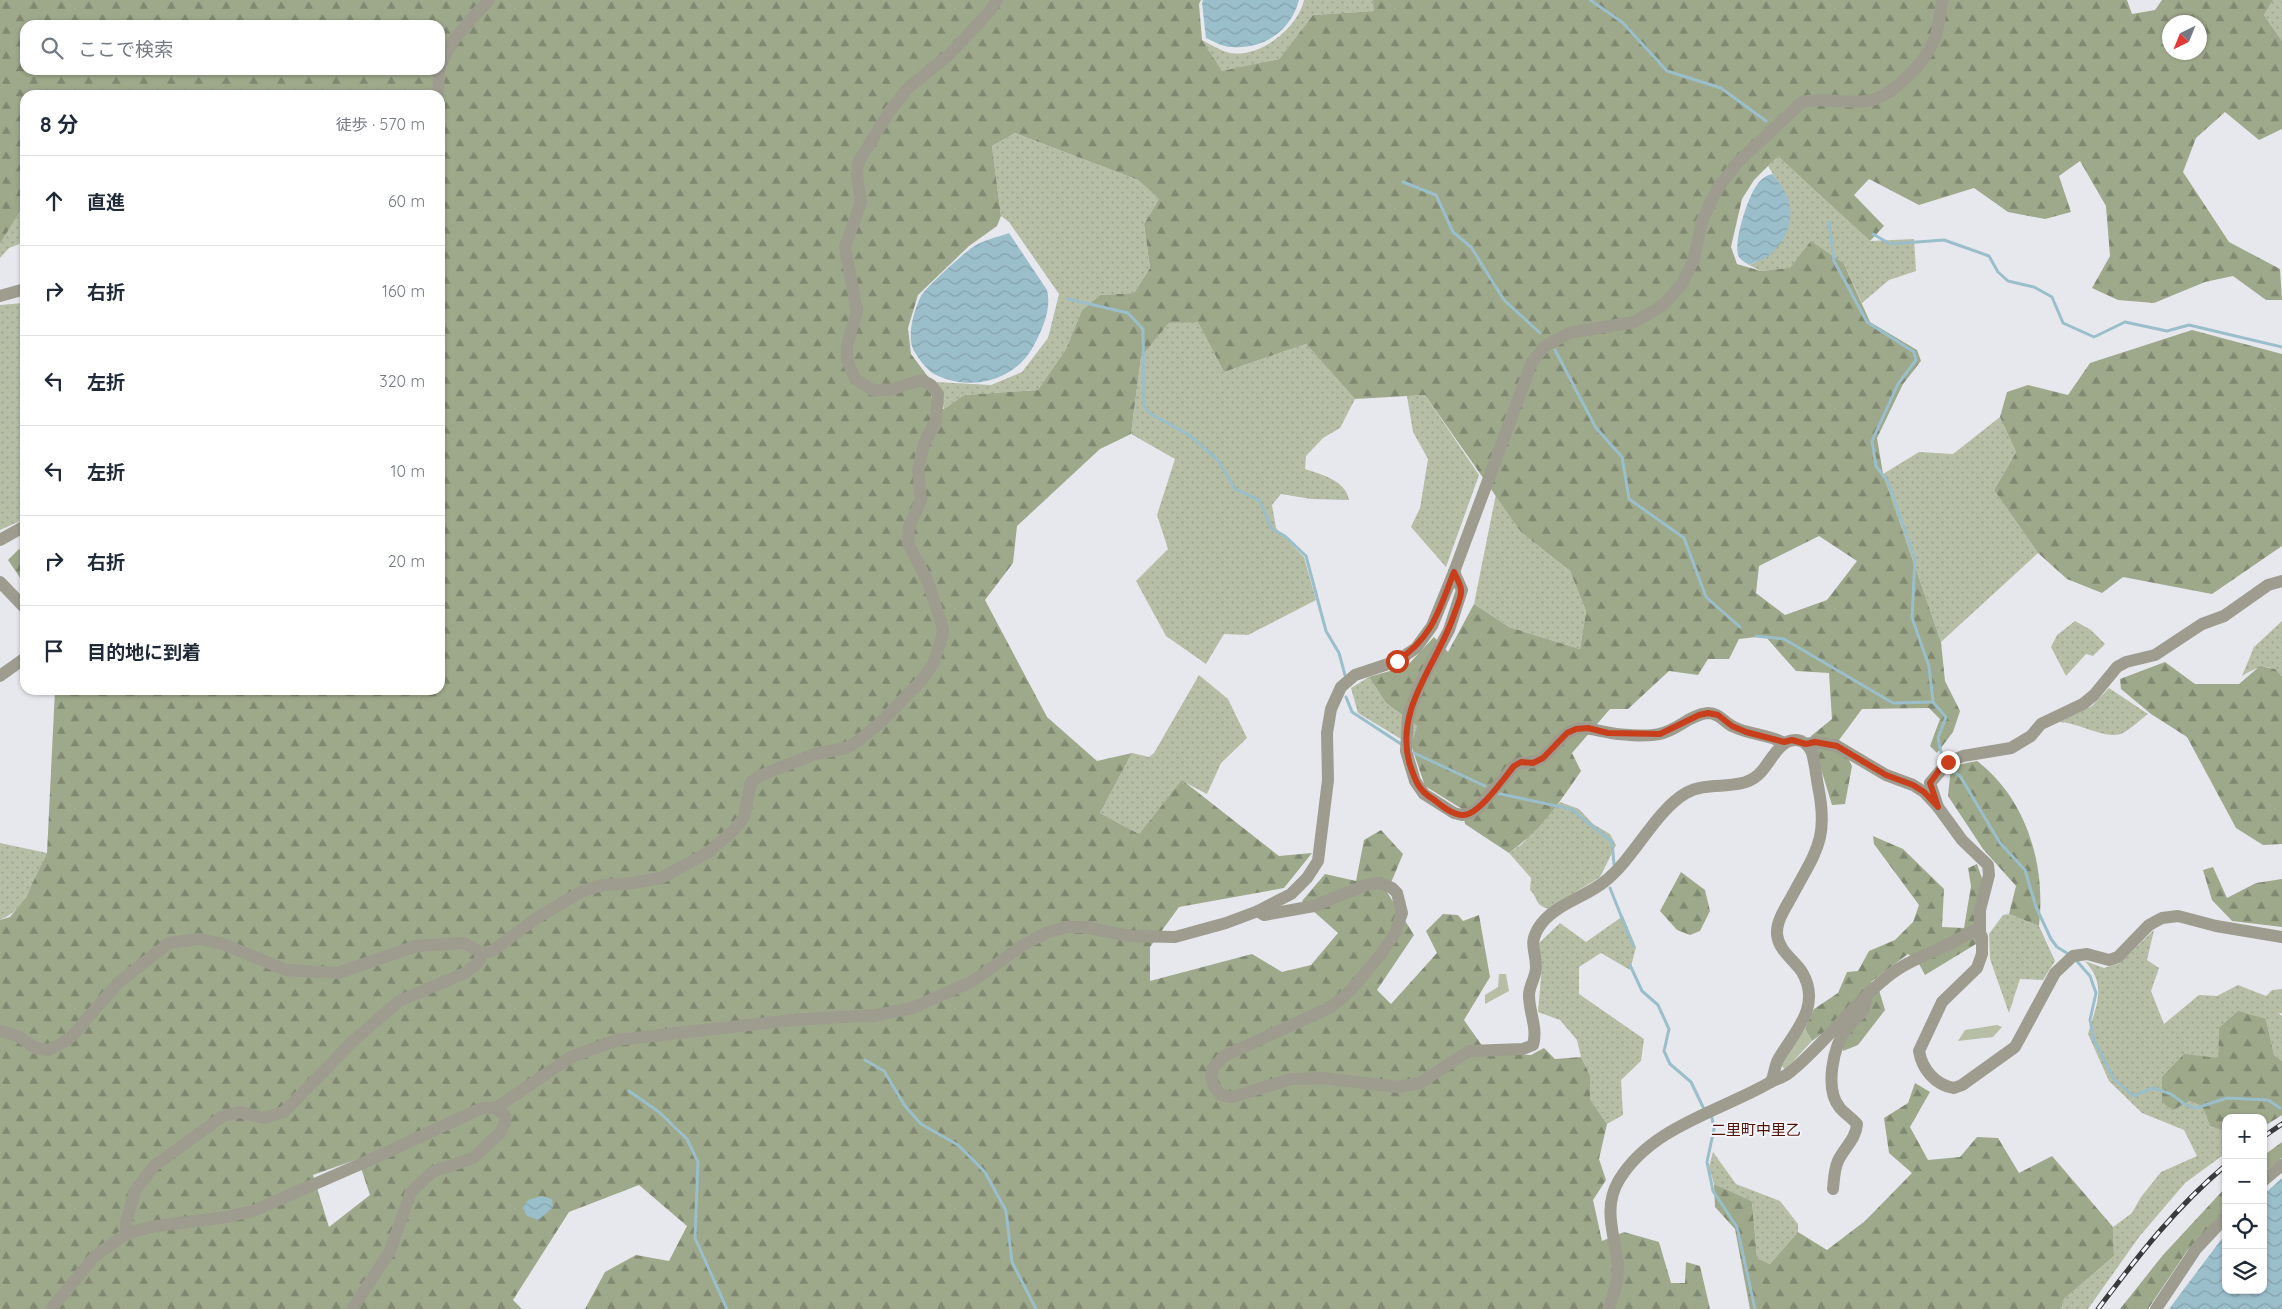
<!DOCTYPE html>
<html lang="ja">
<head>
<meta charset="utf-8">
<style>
  body { margin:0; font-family:Quicksand,"Noto Sans JP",sans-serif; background:#f6f6f7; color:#1f2937 }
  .controls { position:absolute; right:15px; bottom:15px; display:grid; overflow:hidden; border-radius:10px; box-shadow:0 1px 4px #0004 }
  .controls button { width:45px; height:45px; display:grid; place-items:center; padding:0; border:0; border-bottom:1px solid #e0e1e3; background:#fff; color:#1f2937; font:25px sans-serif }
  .compass { position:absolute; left:2162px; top:15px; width:45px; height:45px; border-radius:50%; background:#fff; box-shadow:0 1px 4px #0004; rotate:223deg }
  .stop { position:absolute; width:15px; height:15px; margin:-11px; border:4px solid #c93f1c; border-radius:50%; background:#fff }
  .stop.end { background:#c93f1c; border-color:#fff; box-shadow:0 1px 5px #0008 }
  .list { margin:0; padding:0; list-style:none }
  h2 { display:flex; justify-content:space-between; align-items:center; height:65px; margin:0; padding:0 20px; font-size:21px }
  h2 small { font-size:16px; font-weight:400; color:#747a83 }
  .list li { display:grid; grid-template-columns:32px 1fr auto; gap:15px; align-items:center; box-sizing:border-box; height:90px; padding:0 20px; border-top:1px solid #e0e1e3 }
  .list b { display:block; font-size:19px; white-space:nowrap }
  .list em { font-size:16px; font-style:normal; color:#747a83 }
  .icon { flex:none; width:28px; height:28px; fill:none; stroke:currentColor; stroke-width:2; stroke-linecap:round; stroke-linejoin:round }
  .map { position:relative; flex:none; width:2282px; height:1309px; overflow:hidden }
  .search { position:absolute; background:#fff; box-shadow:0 1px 4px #0004; left:20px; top:20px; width:425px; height:55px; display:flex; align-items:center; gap:12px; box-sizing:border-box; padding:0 18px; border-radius:15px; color:#747a83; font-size:19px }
  .panel { position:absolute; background:#fff; box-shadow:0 1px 4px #0004; left:20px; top:90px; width:425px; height:605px; border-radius:15px }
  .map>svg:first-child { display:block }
  .grass { fill:url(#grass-dots) }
  .forest { fill:url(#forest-firs); fill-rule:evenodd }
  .green { fill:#b6bea6 }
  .water { fill:url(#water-waves) }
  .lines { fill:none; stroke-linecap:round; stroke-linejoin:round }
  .stream { stroke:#9bbecb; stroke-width:3 }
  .minor { stroke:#9d9c8f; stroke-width:12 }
  .rail-casing { stroke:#3a3a3d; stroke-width:5 }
  .rail { stroke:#f4f5fc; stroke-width:3; stroke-dasharray:9; stroke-linecap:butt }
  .route { stroke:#c93f1c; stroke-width:6 }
  .labels { text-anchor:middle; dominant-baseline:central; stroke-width:4; stroke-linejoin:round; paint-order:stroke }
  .quarter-label { font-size:15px; fill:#521001; stroke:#f4f5fc }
</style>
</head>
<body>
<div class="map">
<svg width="2282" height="1309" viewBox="0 0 2282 1309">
  <defs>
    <pattern id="grass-dots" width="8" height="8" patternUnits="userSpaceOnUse" patternTransform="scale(1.25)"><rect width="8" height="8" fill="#b6bea6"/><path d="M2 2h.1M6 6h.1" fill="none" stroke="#9ca38f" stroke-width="1.8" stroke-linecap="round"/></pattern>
    <pattern id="forest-firs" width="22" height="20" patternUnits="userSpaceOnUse" patternTransform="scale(1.25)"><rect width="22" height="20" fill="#9ea88b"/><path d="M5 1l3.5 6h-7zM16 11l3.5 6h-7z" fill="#808871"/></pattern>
    <pattern id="water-waves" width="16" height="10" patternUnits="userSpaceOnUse" patternTransform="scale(1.25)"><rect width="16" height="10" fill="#9bbecb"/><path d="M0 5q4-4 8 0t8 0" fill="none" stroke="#85a3ae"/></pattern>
  </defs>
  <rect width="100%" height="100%" fill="#e7e8ee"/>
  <g class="grass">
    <path d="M1304 0H1373L1375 11 1313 15 1279 59 1222 72 1202 40C1210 44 1221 51 1230 53 1260 58 1298 28 1304 0Z"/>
    <polygon points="2273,0 2282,0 2282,41 2264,15"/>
    <polygon points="1015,133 1138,180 1159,199 1144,224 1150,268 1134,293 1100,295 1082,310 1066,349 1038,390 964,395 944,409 936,382 991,385 1022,372 1048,338 1059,294 1009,222 1001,216 992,146"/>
    <path d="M1778 155 1870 241 1914 239 1916 271 1889 280 1862 303 1844 264 1761 271 1749 265C1787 250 1780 231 1787 196L1768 166Z"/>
    <polygon points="21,210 25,210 25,242 9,248 0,258 0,244"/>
    <polygon points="23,303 25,306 25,519 0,530 0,305"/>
    <path d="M1198 321 1224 372 1306 344 1355 399 1340 428 1323 438 1306 456 1305 469C1320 474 1346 480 1349 500L1311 499 1281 494 1272 505 1276 528 1304 557 1316 600 1248 635 1224 634 1206 664 1166 636 1136 581 1168 549 1157 515 1175 459 1131 434 1141 357 1169 323Z"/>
    <polygon points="1425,395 1479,475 1446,567 1411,527 1420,508 1428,459 1413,432 1407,396"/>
    <polygon points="2000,417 2016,452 1994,490 2038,553 1941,642 1883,474 1919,452 1953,454"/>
    <polygon points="1496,494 1521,532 1570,571 1586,611 1580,649 1509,627 1474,604"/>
    <polygon points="2075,621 2091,630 2105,644 2093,656 2086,654 2066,676 2051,647 2057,635"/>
    <path d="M2282 621V676C2267 661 2258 667 2242 676L2254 647Z"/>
    <polygon points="1199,675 1228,699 1247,738 1221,763 1207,794 1182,781 1139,834 1100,813 1132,753 1149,757 1154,753"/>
    <polygon points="1369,677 1386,703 1417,726 1411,745 1358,713 1351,688"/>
    <path d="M2109 688 2148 714C2140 720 2132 728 2123 733 2107 741 2078 722 2059 722L2092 706Z"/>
    <path d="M1560 802 1579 809 1593 824 1610 834 1616 845 1600 877 1549 909C1534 905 1539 899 1530 890L1531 878 1509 853 1522 844Z"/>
    <path d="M0 843 47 853C36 876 25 911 0 920Z"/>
    <polygon points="2009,914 2039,926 2055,961 2043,980 2020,979 2009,1013 1990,959 1989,934 2003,915"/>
    <polygon points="1623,916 1636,947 1630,970 1601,953 1579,967 1579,994 1644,1039 1641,1061 1621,1080 1623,1115 1607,1124 1590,1099 1590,1075 1581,1057 1577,1040 1560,1020 1538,1012 1542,966 1538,944 1560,923 1586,942"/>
    <path d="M2154 930 2147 960 2159 968 2151 991 2164 1024 2199 995 2217 996 2238 985 2266 996 2272 990 2282 989V1013H2279L2282 1016V1061L2274 1055 2266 1019 2219 1028 2218 1059 2189 1101 2202 1106 2210 1126 2226 1132V1153L2185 1183 2139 1237 2088 1309H2061L2064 1299 2114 1256 2113 1227 2132 1213 2141 1197 2161 1172 2197 1156 2184 1130 2142 1113 2109 1081 2088 1034C2096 1005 2108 987 2085 961L2104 968 2120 963Z"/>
    <polygon points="1713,1152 1736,1184 1780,1201 1798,1224 1798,1232 1770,1264 1757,1258 1752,1201 1714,1184 1709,1167"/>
  </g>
  <g class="forest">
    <path d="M0 0H1201L1199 4 1202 40 1222 71 1279 59 1313 15 1374 11 1373 0H2127L2132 14 2155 10 2162 0H2273L2264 15 2282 41V129L2259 140 2225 112 2196 138 2183 172 2229 242 2280 269 2282 300H2266L2233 276 2205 282 2154 303 2118 300 2092 288 2110 256 2106 206 2080 161 2059 176 2071 212 2045 219 2008 212 1974 188 1919 205 1869 179 1854 195 1884 226 1870 241 1778 156 1754 180 1742 199 1731 247 1737 264 1761 271 1790 268 1811 241 1844 264 1870 322 1917 350 1921 361 1903 384 1877 438 1883 474 1941 642 1945 681 1960 711 1953 732 1937 753 1930 746 1940 719 1929 708 1862 709 1839 740 1852 766 1845 804 1832 805 1811 736 1832 719 1829 673 1796 671 1765 636 1739 639 1729 659H1708L1698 675 1669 671 1628 709H1610L1572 753 1581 771C1561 801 1539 832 1509 853L1465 824 1462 809 1425 786 1411 745 1417 726 1386 703 1369 677 1407 666 1434 637 1448 652 1474 604 1509 627 1580 649 1586 611 1570 571 1521 532 1425 395 1355 399 1306 344 1224 372 1198 322 1169 323 1141 357 1131 434 1100 449 1017 526 1013 563 985 600 1047 717 1097 761 1132 753 1100 813 1139 834 1182 780 1279 856 1312 853 1284 888 1179 907 1150 947V981L1252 954 1282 972 1311 965 1338 933 1302 901 1325 874 1356 881 1364 840 1381 830 1403 854 1387 892 1414 935 1377 990 1391 1004 1437 953 1426 931 1443 914 1458 915 1463 921 1479 915 1490 977 1464 1020 1488 1054 1531 1055 1544 1048 1555 1059 1581 1057 1590 1075V1099L1607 1124 1599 1159 1606 1180 1593 1200 1602 1241 1624 1232 1659 1242 1671 1283H1685L1686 1262 1700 1266 1710 1309H585L605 1272 636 1255 669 1261 687 1226 639 1185 569 1212 513 1300 522 1309H0V920L10 917 26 897 47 853 55 690H440V95H25V210H21L0 244ZM2170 22H2200V52H2170ZM25 25H440V70H25ZM1015 133 1138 180 1159 199 1144 224 1150 268 1134 293 1100 295 1082 310 1066 349 1038 390 964 395 944 409 933 407 929 378 911 354 908 328 918 295 969 246 997 226 1001 216 992 146ZM1819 536 1857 561 1827 600 1785 615 1756 593 1759 566ZM358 1159 370 1195 329 1227 313 1175Z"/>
    <polygon points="2192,330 2282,354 2282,546 2212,594 2123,577 2102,593 2067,579 2038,553 1994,490 2016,452 2000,417 2007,392 2028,385 2068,395 2090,363"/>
    <polygon points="19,549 25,554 25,585 8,560"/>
    <polygon points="2165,662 2195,684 2239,684 2260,666 2275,669 2282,676 2282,844 2263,845 2236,828 2187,737 2151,714 2121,689 2120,679"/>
    <path d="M1977 761C2027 799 2046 866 2039 926L2009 914 2016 886 1983 849 1948 796 1951 766Z"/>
    <polygon points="1873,836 1903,849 1944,889 1942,927 1964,928 1971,886 1968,868 1977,864 1984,884 1976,944 1925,975 1918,962 1908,954 1871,982 1879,990 1885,1010 1858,1045 1843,1051 1838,1022 1812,1041 1805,1029 1814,1009 1838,993 1847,972 1858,971 1869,951 1895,940 1913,922 1919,905 1874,844"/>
    <polygon points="2213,867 2227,898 2256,883 2282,879 2282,927 2232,921 2212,900 2203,870"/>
    <polygon points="1681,872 1705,890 1710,911 1700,931 1690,935 1677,930 1660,911"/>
    <polygon points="2238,1011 2266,1019 2274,1055 2282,1061 2282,1115 2263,1127 2263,1118 2226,1118 2226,1132 2210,1126 2202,1106 2189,1101 2173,1110 2162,1102 2162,1077 2184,1054 2218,1058 2219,1028"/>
    <polygon points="1915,1083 1930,1092 1910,1127 1928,1160 1960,1157 1977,1137 1998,1138 2019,1173 2052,1156 2113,1227 2114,1256 2064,1299 2061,1309 1750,1309 1735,1229 1715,1207 1714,1184 1752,1201 1757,1258 1770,1264 1798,1232 1827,1250 1865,1221 1912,1173 1889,1153 1884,1118 1908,1103"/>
    <polygon points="2282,1142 2282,1158 2263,1173 2263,1156"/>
    <polygon points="2226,1187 2226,1209 2187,1251 2148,1309 2120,1309 2163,1255"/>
  </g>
  <g class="green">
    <polygon points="1499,974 1506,974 1509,991 1485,1004 1485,995 1498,987"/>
    <polygon points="1997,1025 2002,1027 1993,1037 1958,1041 1965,1030"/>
    <polygon points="1805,1029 1812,1041 1785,1070 1780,1063"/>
  </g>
  <g class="water">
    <path d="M1203 0H1299C1291 31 1263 50 1231 47 1223 47 1213 41 1206 38L1202 3Z"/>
    <path d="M1773 174C1777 181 1783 187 1786 194 1797 216 1786 244 1767 257 1762 261 1754 262 1749 265 1746 263 1741 260 1739 257 1732 245 1748 196 1757 185 1761 179 1766 175 1773 174Z"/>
    <path d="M1009 233 1047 290C1052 310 1042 330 1033 347 1014 382 968 392 934 374 927 370 918 358 914 351 906 338 914 309 921 296 924 289 966 251 973 247 983 240 998 237 1009 233Z"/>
    <polygon points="2282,1178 2282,1309 2169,1309 2226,1233 2226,1290 2263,1290 2263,1195"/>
    <polygon points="541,1196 552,1199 553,1207 539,1220 527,1216 523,1208 528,1200"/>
  </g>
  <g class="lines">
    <g class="stream">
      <polyline points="1590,0 1622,22 1667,71 1721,88 1766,121"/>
      <polyline points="1403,182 1436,195 1453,232 1471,247 1504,300 1540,333"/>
      <polyline points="1829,222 1834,261 1867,322 1914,352 1916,360 1898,384 1872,441 1876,466 1888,482 1915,559 1912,618 1929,666 1933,702 1946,717 1938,738 1943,761"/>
      <polyline points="1873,234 1890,244 1944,240 1989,256 1998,272 2008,281 2034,287 2052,297 2063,323 2094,337 2125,322 2167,331 2189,325 2282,347"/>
      <polyline points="1068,299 1128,313 1143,329 1144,406 1149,413 1189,435 1218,460 1235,489 1259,500 1272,529 1285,536 1306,556 1326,631 1339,653 1345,675"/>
      <polyline points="1555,350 1596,428 1622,457 1629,499 1684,538 1706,597 1740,627"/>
      <polyline points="1756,636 1784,639 1893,703 1933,702"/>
      <polyline points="1346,697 1352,712 1401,744"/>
      <polyline points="1414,753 1485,786"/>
      <polyline points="1948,768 1960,776 2000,843 2025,870 2036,907 2051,939 2057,947 2070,955"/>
      <polyline points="1496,793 1571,809 1612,842 1614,864"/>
      <polyline points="1610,888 1633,946"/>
      <polyline points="2075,959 2090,976 2096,993 2090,1020 2094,1040 2114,1079 2133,1096 2153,1088 2171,1094 2186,1105 2196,1108 2227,1098 2268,1100 2280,1108"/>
      <polyline points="1630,965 1642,991 1658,1005 1669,1029 1664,1051 1670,1064 1691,1082 1703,1107"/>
      <polyline points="865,1060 884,1071 905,1106 921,1124 958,1145 985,1172 1006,1211 1012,1262 1036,1309"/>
      <polyline points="629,1091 659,1112 687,1139 698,1162 695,1238 727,1309"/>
      <polyline points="1712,1118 1714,1129 1707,1162 1713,1191 1737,1227 1755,1309"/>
    </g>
    <g class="minor">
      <path d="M440 67C450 40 469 21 489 0"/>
      <polyline points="438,95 439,70"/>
      <polyline points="0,296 25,289"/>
      <polyline points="0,540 25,526"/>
      <path d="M1454 572 1462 590 1449 630 1420 684 1408 716 1406 751 1415 781 1424 794 1454 813 1462 815 1470 813 1478 808 1514 766C1523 760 1533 765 1542 758 1554 750 1561 733 1576 729 1586 726 1597 731 1606 732 1619 735 1647 737 1659 734 1677 731 1690 714 1708 713 1720 713 1724 723 1734 727 1750 735 1769 734 1784 743"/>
      <polyline points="0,582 25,608"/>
      <polyline points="0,676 25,658"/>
      <polyline points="1806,744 1815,742 1837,746 1886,775 1913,785 1924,792 1938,807 1962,840 1988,865 1989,875 1980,910 1980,933"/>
      <polyline points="1938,807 1930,783 1948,762 1963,756 2011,748 2031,736 2041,724 2083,704 2094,695 2117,667 2126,662 2155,655 2202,624 2224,616 2268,585 2282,581"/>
      <path d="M1258 911 1264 915 1314 906 1366 885 1380 883 1392 888 1397 893 1402 913 1395 933 1381 954 1351 990 1331 1007 1224 1056 1213 1068 1211 1078 1214 1087 1221 1095 1232 1097 1291 1079 1322 1078 1398 1087 1420 1083 1469 1051 1523 1049 1533 1045C1538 1028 1529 1013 1529 995 1529 986 1536 977 1536 967 1536 949 1528 945 1539 927 1553 905 1584 898 1604 882 1634 859 1655 811 1686 793 1708 780 1739 792 1758 775 1771 764 1780 734 1801 741 1806 743 1810 748 1812 753 1815 763 1816 775 1818 786 1829 839 1816 851 1792 896 1786 907 1776 921 1777 934 1778 950 1794 960 1802 972 1822 1006 1795 1031 1779 1058 1774 1066 1775 1074 1771 1082"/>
      <polyline points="0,1031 20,1037 35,1048 48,1050 61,1044 71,1037 118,983 169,943 199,939 223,944 286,970 338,973 416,946 464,943 482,953 492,951 538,917 583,891 603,885 632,883 661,878 709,852 735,829 744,817 751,783 759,776 815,754 846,748 858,741 881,722 921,681 933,664 942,637 943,629 928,582 908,543 909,527 921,500 918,470 924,444 936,420 938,394 931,385 922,380 889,390 873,390 855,379 847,360 847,345 857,312 845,247 861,202 857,176 858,163 889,112 909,87 949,55 990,11 997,0"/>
      <path d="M496 1108 571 1057 617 1040 792 1020 877 1015 912 1008 973 981 1023 945 1048 932 1067 927H1083L1130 936 1175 937 1226 923 1258 911 1291 894 1307 878 1318 861 1328 780 1327 733 1331 709 1341 687 1355 675 1397 661 1416 648 1432 626 1454 572 1532 362 1545 346 1569 333 1634 322 1662 306 1682 284 1694 259 1702 221 1717 189 1739 161 1802 102C1824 97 1845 104 1867 101 1891 98 1924 63 1934 41 1939 29 1940 13 1942 0"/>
      <polyline points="2263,1181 2282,1165"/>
      <path d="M1833 1189C1834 1179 1834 1170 1838 1161 1844 1148 1856 1139 1857 1124 1852 1118 1845 1114 1840 1108 1824 1089 1833 1046 1847 1028 1857 1016 1866 1013 1866 996"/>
      <polyline points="126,1234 126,1222 135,1191 154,1166 223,1116 240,1112 264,1118 284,1112 353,1041 399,1001 465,973 478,963 482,953"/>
      <polyline points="51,1309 95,1256 126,1234 150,1227 226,1217 253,1211 372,1159 482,1108 496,1108 505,1116 505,1122 500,1133 473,1158 432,1172 411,1192 390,1251 352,1309"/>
      <path d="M1608 1309C1614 1295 1619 1281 1618 1265 1615 1236 1602 1208 1619 1180 1651 1127 1718 1112 1769 1083 1775 1079 1783 1078 1789 1073 1824 1045 1851 1006 1886 978 1912 956 1945 950 1972 931L1980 933 1982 937V954L1977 968 1942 1002 1919 1051C1922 1069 1935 1085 1954 1088L1962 1085 2015 1047 2055 973 2073 956 2087 954 2109 960 2118 957 2149 925 2162 918 2178 916 2216 926 2282 937"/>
      <polyline points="2156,1309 2196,1249 2226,1217"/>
    </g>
    <g class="rail-casing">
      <g id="rail">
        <polyline points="2263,1137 2282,1124"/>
        <path d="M2098 1309C2138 1256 2175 1208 2226 1165"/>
      </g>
    </g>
    <use href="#rail" class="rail"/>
  </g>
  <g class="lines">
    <path class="route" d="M1397 661C1433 637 1439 610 1454 572 1456 577 1461 585 1461 590 1462 596 1457 606 1455 612 1439 663 1393 708 1410 765 1415 780 1419 791 1433 799 1441 805 1452 815 1463 815 1479 815 1504 778 1514 766L1521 762 1533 763 1543 758 1567 733 1576 729 1588 728 1608 733 1660 734 1699 715 1708 713 1718 715 1732 726 1746 732 1784 742 1792 740 1806 744 1815 742 1837 746 1886 775 1913 785 1924 792 1938 807 1930 783 1940 769 1948 762"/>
  </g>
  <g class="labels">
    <g class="quarter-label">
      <text x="1756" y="1129">二里町中里乙</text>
    </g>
  </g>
</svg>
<div class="controls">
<button>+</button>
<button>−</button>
<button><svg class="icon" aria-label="locate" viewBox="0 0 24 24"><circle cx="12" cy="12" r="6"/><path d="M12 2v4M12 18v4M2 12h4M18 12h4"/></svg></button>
<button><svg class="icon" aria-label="layers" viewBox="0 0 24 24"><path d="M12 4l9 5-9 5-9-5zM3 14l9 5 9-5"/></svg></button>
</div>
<svg class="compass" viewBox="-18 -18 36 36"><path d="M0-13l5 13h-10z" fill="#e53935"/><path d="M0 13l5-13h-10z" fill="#747a83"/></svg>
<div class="stop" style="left:1397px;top:661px"></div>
<div class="stop end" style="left:1948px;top:762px"></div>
<div class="search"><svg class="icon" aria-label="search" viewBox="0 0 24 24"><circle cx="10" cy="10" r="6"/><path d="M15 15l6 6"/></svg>ここで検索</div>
<section class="panel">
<h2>8 分<small>徒歩 · 570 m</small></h2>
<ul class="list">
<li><svg class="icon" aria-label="ahead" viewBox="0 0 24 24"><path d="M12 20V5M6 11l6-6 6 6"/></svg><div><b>直進</b></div><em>60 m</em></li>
<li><svg class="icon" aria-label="right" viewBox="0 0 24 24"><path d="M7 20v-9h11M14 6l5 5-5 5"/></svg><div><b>右折</b></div><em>160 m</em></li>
<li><svg class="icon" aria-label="left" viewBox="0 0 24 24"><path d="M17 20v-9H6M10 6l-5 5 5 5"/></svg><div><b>左折</b></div><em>320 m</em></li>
<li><svg class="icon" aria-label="left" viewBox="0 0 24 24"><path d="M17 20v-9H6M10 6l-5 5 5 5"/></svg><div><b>左折</b></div><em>10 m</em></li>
<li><svg class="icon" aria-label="right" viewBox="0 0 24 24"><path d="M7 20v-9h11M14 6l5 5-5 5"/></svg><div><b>右折</b></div><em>20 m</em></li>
<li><svg class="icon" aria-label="arrive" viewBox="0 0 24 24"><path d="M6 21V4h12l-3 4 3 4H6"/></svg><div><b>目的地に到着</b></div></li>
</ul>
</section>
</div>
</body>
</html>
